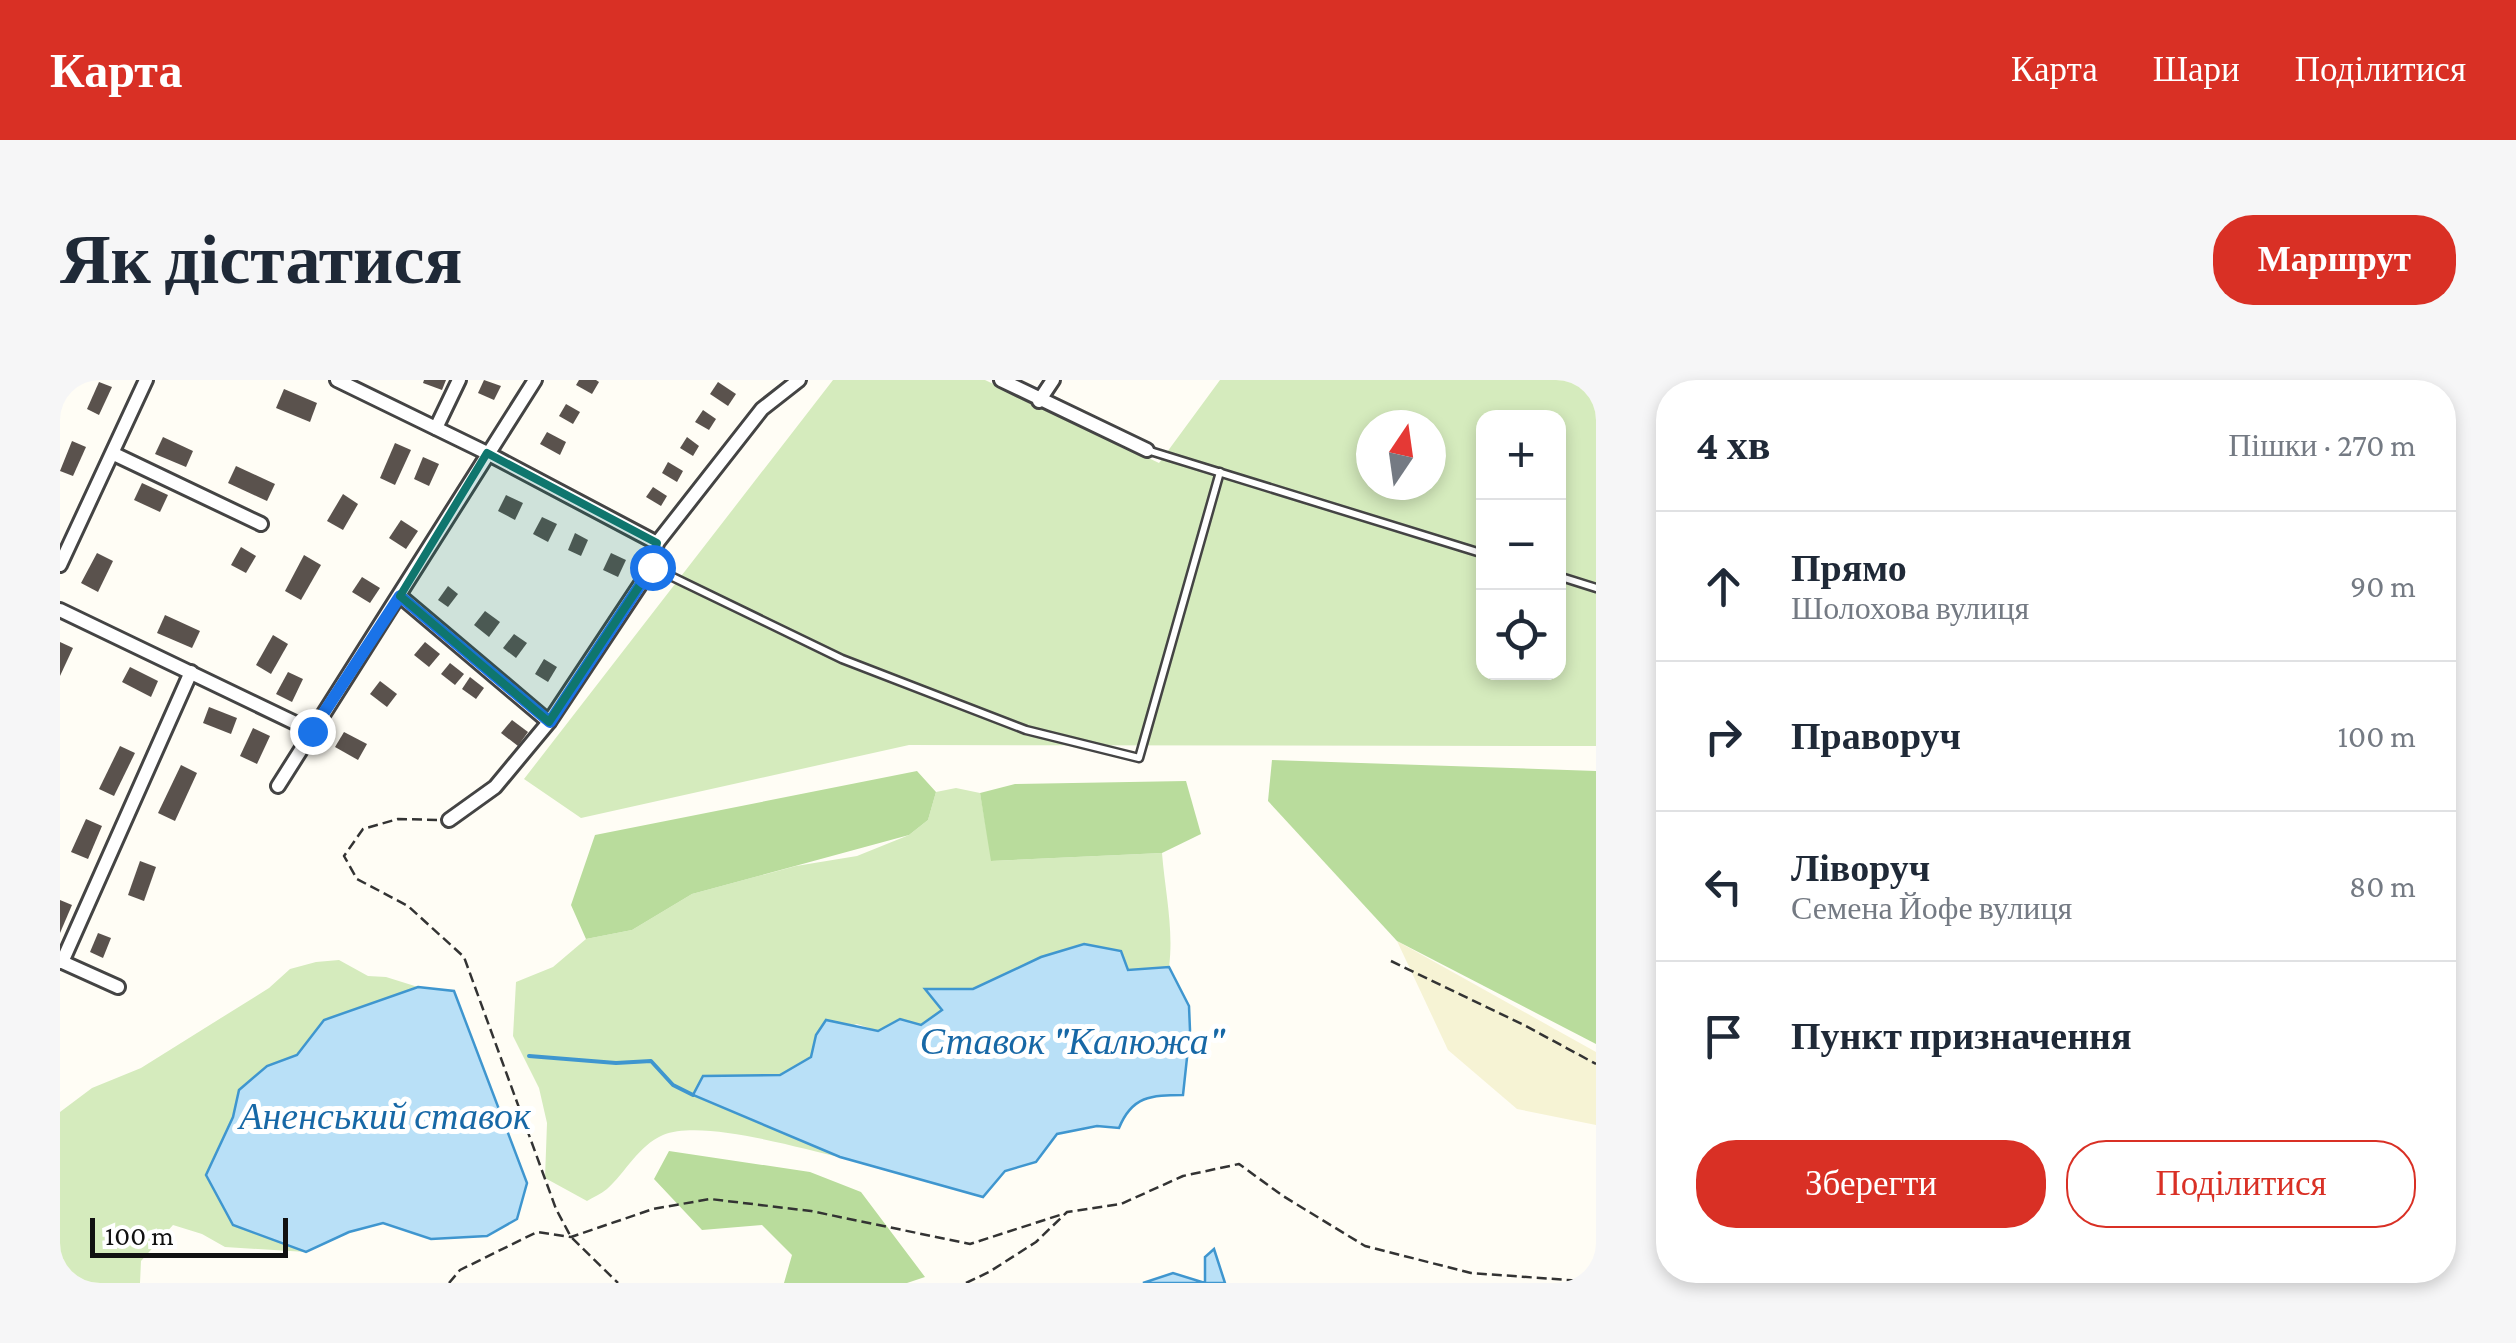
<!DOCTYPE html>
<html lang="uk">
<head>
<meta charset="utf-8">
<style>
  body { margin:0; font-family:"Crimson Pro",serif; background:#f6f6f7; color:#1f2937 }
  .controls { position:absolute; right:30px; top:30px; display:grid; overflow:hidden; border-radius:20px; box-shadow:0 5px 15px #0003 }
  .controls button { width:90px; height:90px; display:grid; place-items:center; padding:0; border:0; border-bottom:2px solid #e0e1e3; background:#fff; color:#1f2937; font:50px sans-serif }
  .compass { position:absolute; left:1296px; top:30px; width:90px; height:90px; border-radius:50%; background:#fff; box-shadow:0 5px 15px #0003; rotate:13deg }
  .scale { position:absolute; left:30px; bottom:25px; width:198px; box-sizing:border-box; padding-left:10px; border:5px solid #111; border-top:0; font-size:28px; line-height:35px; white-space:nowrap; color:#111; -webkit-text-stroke:8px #fff; paint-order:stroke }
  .stop { position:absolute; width:30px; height:30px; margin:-22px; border:8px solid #1a73e8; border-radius:50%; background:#fff }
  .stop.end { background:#1a73e8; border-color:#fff; box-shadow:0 2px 10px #0008 }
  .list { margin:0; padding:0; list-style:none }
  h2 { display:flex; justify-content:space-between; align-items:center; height:130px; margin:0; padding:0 40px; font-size:42px }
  h2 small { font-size:32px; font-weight:400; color:#747a83 }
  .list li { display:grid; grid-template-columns:65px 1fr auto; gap:30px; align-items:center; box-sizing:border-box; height:150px; padding:0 40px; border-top:2px solid #e0e1e3 }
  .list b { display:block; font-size:38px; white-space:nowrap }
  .list p { margin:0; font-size:32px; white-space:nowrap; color:#747a83 }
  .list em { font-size:32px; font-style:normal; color:#747a83 }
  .actions { display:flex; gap:20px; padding:30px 40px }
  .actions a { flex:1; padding:22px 0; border:2px solid #d93025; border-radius:40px; text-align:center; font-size:35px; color:#d93025 }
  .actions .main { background:#d93025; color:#fff }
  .icon { flex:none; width:55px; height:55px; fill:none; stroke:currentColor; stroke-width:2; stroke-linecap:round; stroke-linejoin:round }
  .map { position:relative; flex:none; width:1536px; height:903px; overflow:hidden; border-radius:40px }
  header { display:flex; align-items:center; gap:60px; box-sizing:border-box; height:140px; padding:0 50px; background:#d93025; color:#fff }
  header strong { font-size:48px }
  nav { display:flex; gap:55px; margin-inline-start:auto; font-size:35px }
  .intro { display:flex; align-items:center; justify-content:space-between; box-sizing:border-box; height:240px; padding:0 60px }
  h1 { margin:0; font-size:70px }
  .button { padding:25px 45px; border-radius:40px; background:#d93025; color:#fff; font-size:35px; font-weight:700 }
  main { display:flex; gap:60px; padding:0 60px }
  aside { flex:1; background:#fff; border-radius:40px; box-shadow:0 5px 15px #0003 }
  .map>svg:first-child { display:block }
  .farmland { fill:#f6f3d4 }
  .green { fill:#d5ebbd; fill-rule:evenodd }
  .forest { fill:#b9dc9c }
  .water { fill:#b9e0f7; stroke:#3f96cf; stroke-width:2.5 }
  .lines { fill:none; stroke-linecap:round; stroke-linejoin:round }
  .stream { stroke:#3f96cf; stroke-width:4 }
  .building { fill:#5a524d }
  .lane-casing { stroke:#444; stroke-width:11 }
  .street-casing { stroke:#444; stroke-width:18 }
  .path { stroke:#333; stroke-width:2.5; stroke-dasharray:10 5; stroke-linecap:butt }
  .lane { stroke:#fff; stroke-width:6 }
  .street { stroke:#fff; stroke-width:12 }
  .route { stroke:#1a73e8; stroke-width:12 }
  .marked { fill:#0f766e; fill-opacity:0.2; stroke:#0f766e; stroke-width:8; stroke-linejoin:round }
  .labels { text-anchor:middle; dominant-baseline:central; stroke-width:10; stroke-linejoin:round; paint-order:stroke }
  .water-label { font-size:38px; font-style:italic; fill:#1768a6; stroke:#fff }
</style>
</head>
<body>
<header>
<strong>Карта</strong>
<nav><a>Карта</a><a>Шари</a><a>Поділитися</a></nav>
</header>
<div class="intro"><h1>Як дістатися</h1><a class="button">Маршрут</a></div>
<main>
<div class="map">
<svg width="1536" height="903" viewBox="0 0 1536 903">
  <rect width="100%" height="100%" fill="#fffdf5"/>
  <polygon class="farmland" points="1337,561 1536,672 1536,745 1457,729 1388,670"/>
  <g class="green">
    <path d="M773 0H925L1099 83 1160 0H1536V366L849 365 521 438 464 399ZM1424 38H1498V292H1424ZM1311 45H1371V105H1311Z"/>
    <path d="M896 408 920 413 932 481 1102 473C1105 511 1114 549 1109 587L1068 590 981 577 913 609H866L883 630 861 645 840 639 818 651 797 644 756 655 751 677 720 695 643 696 634 716 780 777C737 768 643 739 603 755 578 766 566 792 547 809 541 814 533 817 527 821L485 798 487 743 479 708 453 656 456 602 493 587 526 559 572 550 632 514 736 486 797 476 849 455 868 440 876 412Z"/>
    <polygon points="279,580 308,596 326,597 358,607 264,640 237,675 207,686 179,710 173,737 146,795 173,845 246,872 165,867 142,854 113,845 81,881 80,903 0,903 0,732 32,708 81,688 209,608 230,589 256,582"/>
  </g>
  <g class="forest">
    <polygon points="1212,380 1536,391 1536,664 1337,561 1208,421"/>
    <polygon points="857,391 876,412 868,440 849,455 632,514 572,550 526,559 511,525 535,455"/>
    <polygon points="1126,401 1141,454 1102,473 931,481 920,413 955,404"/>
    <polygon points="609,771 750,792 801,812 865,897 847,903 724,903 732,875 702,845 642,850 594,799"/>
  </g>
  <g class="water">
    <path d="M1024 564 1061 571 1068 590 1109 587 1129 626 1130 650 1123 715C1091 715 1072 716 1059 748L1037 746 997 754 976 782 945 791 923 817 780 777 633 715 643 696 720 695 751 677 756 655 766 640 818 651 840 639 861 645 882 630 865 609H913L981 577Z"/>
    <polygon points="358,607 394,611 467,803 457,839 427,856 371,859 323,843 289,852 246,872 173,845 146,795 173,737 179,710 207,686 237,675 264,640"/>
    <polygon points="1154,869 1165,903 1083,903 1113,893 1145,903 1145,877"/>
  </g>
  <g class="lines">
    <polyline class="stream" points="469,676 556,683 591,681 613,705 633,715"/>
  </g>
  <g class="building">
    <polygon points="364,0 386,0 382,10 363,3"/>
    <polygon points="424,0 441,6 434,20 418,13"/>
    <polygon points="519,0 536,0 539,2 532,14 516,5"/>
    <polygon points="39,2 52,7 39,35 27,29"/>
    <polygon points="658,2 676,14 668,26 650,14"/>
    <polygon points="224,9 257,23 250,42 216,28"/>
    <polygon points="506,24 520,32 513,44 499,36"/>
    <polygon points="643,30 656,39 649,50 635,42"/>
    <polygon points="487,52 506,62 500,75 480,64"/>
    <polygon points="103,57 133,71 126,87 95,74"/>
    <polygon points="627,57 639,66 633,76 620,68"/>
    <polygon points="12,61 26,67 13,96 0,91"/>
    <polygon points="335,63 351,70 335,105 320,98"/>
    <polygon points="363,77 379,84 369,106 354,99"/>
    <polygon points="608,82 623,91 617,102 602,93"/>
    <polygon points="176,86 215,104 207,121 168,103"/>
    <polygon points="82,103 108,115 100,132 74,120"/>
    <polygon points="593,107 607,116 601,126 586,117"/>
    <polygon points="283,114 298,124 283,150 267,141"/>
    <polygon points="446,115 463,123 455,140 438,131"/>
    <polygon points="482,137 497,144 488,162 473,154"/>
    <polygon points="341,140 358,151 346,169 329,158"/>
    <polygon points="515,153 528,160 521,176 508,170"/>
    <polygon points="181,167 196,176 186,193 171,185"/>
    <polygon points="37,173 53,181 38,212 21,203"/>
    <polygon points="551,173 566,180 558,197 543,190"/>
    <polygon points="244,175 261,185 241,220 225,211"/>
    <polygon points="302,197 320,208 310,223 292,212"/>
    <polygon points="388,206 398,214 388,227 378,220"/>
    <polygon points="425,231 440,242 429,257 414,245"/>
    <polygon points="105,235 140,251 132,268 97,253"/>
    <polygon points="454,254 467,263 456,278 443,268"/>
    <polygon points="213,255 228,264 211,294 196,285"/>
    <polygon points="0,262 13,268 0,296"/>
    <polygon points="365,262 380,274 369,287 354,275"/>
    <polygon points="484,279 497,287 488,302 475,294"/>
    <polygon points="390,283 404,294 395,305 381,294"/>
    <polygon points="70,287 98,301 91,317 62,302"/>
    <polygon points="228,292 243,299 232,322 216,314"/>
    <polygon points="410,297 424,308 416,319 402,309"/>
    <polygon points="320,301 337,314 327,327 310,314"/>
    <polygon points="149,327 177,338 171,354 143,343"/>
    <polygon points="452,340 468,352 458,366 441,353"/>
    <polygon points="193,348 210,356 197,384 180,376"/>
    <polygon points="284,352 307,364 298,380 275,367"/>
    <polygon points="60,366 75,373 54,416 39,409"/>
    <polygon points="121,385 137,393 115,441 98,433"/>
    <polygon points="26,439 42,446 28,479 11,472"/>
    <polygon points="80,481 96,487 84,521 68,515"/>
    <polygon points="0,520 12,525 0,553"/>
    <polygon points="38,553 51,558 43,578 30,572"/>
  </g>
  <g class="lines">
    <g class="lane-casing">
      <g id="lane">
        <polyline points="1087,70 1424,174"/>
        <polyline points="592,187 782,279 966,350 1079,378 1160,92"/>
        <polyline points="1498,196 1536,208"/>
      </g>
    </g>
    <g class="street-casing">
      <g id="street">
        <polyline points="277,0 427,73 597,163"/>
        <polyline points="941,0 1087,70"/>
        <polyline points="979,21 993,0"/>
        <polyline points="376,48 399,0"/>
        <polyline points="54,74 201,144"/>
        <polyline points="0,185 86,0"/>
        <polyline points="340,216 489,342"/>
        <polyline points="0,230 252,351"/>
        <polyline points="218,406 475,0"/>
        <polyline points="389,440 435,407 489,342 592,187 597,163 702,29 739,0"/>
        <polyline points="0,581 58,607"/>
        <polyline points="2,582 131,292"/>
      </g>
    </g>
    <g class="path">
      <polyline points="377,440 338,439 303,449 284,476 297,499 348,526 404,577 496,829 511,857 558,903"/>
      <polyline points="1331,581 1464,645 1536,684"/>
      <polyline points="389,903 400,890 477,852 511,857 593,829 650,819 751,831 910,864 1003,834"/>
      <polyline points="906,903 929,892 976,862 1007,832 1061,824 1123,796 1179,784 1223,816 1305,866 1411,893 1536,902"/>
    </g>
    <use href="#lane" class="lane"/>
    <use href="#street" class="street"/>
  </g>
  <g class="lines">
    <polyline class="route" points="252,351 340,216 490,342 592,187"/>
  </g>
  <path class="marked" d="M427 73 597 163 592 187 489 342 340 216Z"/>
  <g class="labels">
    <g class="water-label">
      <text x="1012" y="661">Ставок "Калюжа"</text>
      <text x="325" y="736">Аненський ставок</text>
    </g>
  </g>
</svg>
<div class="controls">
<button>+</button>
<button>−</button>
<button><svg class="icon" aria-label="locate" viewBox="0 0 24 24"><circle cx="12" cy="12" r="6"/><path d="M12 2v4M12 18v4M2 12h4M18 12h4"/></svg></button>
</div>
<svg class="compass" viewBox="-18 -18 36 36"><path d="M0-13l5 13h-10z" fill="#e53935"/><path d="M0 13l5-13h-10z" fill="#747a83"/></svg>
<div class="scale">100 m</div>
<div class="stop" style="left:592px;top:187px"></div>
<div class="stop end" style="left:252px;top:351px"></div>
</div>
<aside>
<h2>4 хв<small>Пішки · 270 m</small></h2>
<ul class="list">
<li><svg class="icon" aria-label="ahead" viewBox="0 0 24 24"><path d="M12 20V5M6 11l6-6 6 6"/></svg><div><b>Прямо</b><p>Шолохова вулиця</p></div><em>90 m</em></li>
<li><svg class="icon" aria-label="right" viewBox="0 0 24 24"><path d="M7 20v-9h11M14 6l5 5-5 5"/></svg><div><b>Праворуч</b></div><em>100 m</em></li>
<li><svg class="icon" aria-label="left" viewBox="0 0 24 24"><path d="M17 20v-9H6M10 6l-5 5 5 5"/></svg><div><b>Ліворуч</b><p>Семена Йофе вулиця</p></div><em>80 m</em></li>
<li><svg class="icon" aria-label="arrive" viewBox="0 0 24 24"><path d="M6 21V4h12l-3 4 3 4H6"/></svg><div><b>Пункт призначення</b></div></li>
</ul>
<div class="actions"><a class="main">Зберегти</a><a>Поділитися</a></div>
</aside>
</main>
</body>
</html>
